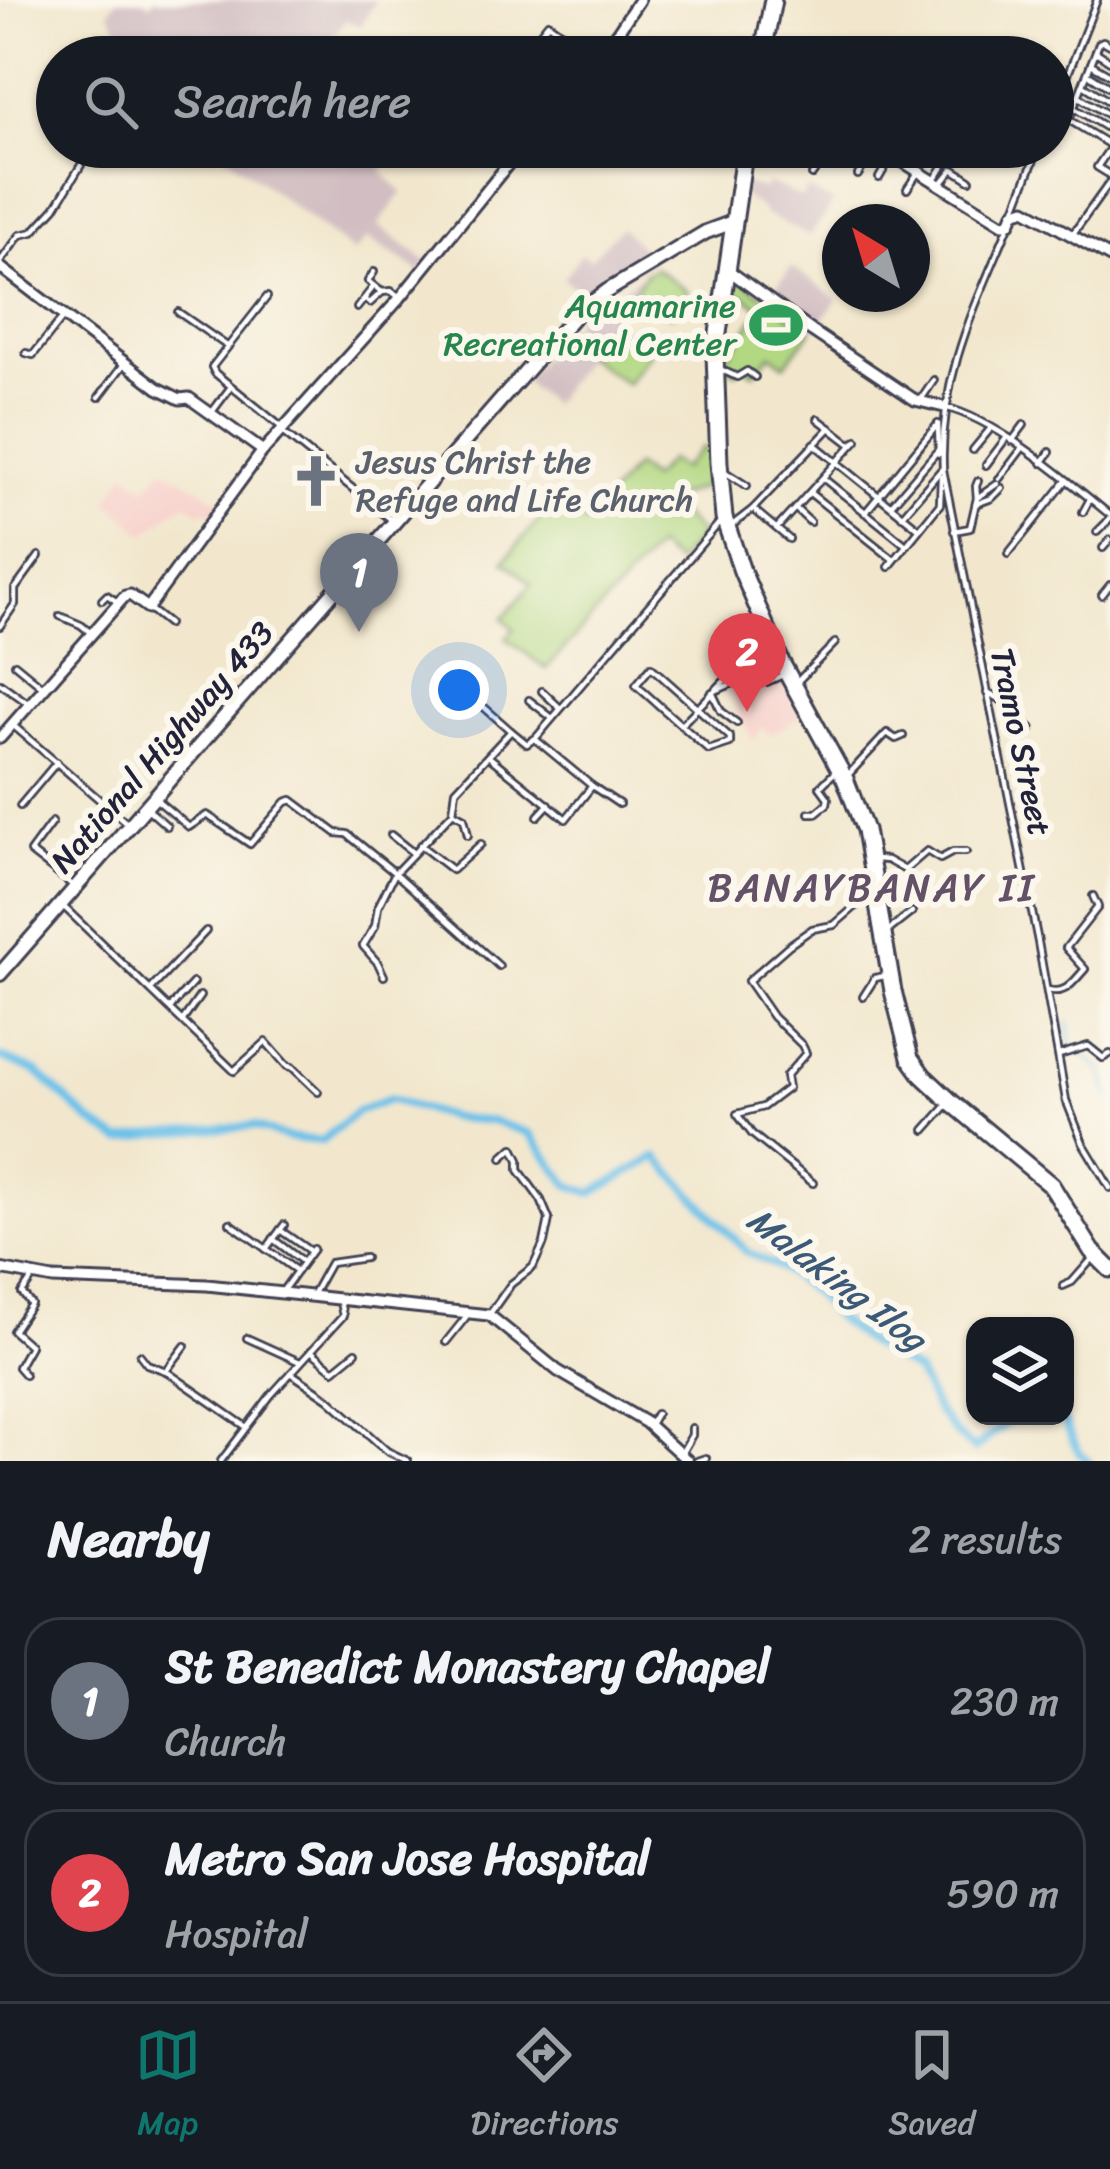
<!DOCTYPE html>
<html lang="en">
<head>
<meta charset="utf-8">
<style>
  body { margin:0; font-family:Sriracha,sans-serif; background:#242831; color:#f1f3f6 }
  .controls { position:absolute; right:36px; bottom:36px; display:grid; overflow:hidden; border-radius:24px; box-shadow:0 3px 9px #0004 }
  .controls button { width:108px; height:108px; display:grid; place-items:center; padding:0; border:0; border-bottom:3px solid #363941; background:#171b24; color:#f1f3f6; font:60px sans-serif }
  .compass { position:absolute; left:822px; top:204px; width:108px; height:108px; border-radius:50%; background:#171b24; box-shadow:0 3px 9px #0004; rotate:322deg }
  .you { position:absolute; left:459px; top:690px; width:42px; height:42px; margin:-30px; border:9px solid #fff; border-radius:50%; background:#1a73e8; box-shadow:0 0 0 18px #1a73e833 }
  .badge { display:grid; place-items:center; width:78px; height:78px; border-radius:50%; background:#0f766e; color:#fff; font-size:39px; font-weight:700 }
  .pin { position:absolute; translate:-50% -99px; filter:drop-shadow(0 3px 6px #0008) }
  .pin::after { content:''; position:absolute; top:63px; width:42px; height:36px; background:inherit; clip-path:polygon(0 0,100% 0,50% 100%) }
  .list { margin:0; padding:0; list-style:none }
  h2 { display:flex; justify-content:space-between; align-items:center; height:156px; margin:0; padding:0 48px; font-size:51px }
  h2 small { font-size:39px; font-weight:400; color:#9ea1a6 }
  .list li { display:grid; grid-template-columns:78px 1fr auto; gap:36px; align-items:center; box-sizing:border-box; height:168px; margin:0 24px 24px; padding:0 24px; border:3px solid #363941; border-radius:36px }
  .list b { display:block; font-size:45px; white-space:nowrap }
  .list p { margin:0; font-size:39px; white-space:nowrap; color:#9ea1a6 }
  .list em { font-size:39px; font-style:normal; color:#9ea1a6 }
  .icon { flex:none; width:66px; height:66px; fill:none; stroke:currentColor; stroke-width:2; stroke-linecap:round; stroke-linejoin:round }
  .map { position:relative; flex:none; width:1110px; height:1461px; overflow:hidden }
  .search { position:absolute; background:#171b24; box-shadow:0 3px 9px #0004; left:36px; right:36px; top:36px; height:132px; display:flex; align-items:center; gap:30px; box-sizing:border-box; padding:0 42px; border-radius:66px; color:#9ea1a6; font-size:45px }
  .sheet { height:540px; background:#171b24 }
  nav { display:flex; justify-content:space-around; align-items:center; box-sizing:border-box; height:168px; border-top:3px solid #363941; background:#171b24; font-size:33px; color:#9ea1a6 }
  nav a { display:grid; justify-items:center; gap:6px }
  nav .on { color:#0f766e }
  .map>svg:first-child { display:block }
  .built { fill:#f7d0ca }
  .industrial { fill:#d2bec2 }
  .green { fill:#b2d882; stroke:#6a7d5e; stroke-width:3 }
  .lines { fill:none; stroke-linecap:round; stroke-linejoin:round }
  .stream { stroke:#6cc1e9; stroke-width:3 }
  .river { stroke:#6cc1e9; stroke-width:8 }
  .street-casing { stroke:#414051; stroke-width:10 }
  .secondary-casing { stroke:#414051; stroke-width:15 }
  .primary-casing { stroke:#414051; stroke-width:18 }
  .highway-casing { stroke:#414051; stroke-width:21 }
  .street { stroke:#fff; stroke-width:4.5 }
  .secondary { stroke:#fff; stroke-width:9 }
  .primary { stroke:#fff; stroke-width:12 }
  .highway { stroke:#fff; stroke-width:15 }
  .labels { text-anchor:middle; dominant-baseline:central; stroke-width:12; stroke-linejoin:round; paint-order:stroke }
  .leisure-label { font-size:33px; fill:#27864d; stroke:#fbf7ec; text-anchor:end }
  .worship-label { font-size:33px; fill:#5b616d; stroke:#fbf7ec; text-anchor:start }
  .street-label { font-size:33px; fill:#22223b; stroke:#fbf7ec }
  .water-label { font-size:36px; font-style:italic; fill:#3c5a78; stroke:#fbf7ec }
  .quarter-label { font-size:39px; letter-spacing:3px; fill:#635168; stroke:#fbf7ec }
</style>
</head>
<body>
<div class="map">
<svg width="1110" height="1461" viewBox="0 0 1110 1461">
  <rect width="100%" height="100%" fill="#fbf7ec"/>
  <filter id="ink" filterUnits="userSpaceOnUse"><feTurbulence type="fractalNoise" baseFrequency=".00833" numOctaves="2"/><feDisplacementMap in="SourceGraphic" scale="24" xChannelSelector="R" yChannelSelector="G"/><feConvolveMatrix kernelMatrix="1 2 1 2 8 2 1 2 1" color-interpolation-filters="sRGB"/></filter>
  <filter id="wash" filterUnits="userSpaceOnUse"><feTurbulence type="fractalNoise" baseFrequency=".004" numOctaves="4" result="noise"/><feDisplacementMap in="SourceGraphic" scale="48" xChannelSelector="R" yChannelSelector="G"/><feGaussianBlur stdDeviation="2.7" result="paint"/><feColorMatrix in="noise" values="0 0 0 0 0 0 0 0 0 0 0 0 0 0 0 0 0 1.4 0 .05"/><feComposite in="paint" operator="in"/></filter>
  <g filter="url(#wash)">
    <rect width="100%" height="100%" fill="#f2e7cd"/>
    <g class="built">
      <polygon points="163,467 223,502 214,515 204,509 201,513 185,503 144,535 108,501 126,472 146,488"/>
      <polygon points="755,679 765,690 782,681 803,716 769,735 763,727 753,741 726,691"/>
    </g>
    <g class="industrial">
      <polygon points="117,0 143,0 150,5 154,0 376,0 361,26 345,20 319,57 138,57 108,12"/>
      <polygon points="216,147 377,147 392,157 381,171 403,192 378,225 427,262 420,272 367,238 354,253"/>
      <polygon points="767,182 802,198 807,189 834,202 810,236 762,213 763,210 741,195 743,183 764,189"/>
      <polygon points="621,227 654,260 588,299 563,278 582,253 590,259"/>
      <polygon points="791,267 838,299 814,330 770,295"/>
      <polygon points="646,273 602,335 596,331 591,338 572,324 580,314"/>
      <polygon points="570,326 596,344 551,404 523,381"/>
    </g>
    <g class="green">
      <polygon points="655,268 688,291 671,315 633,292 646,273"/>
      <polygon points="730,272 811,331 785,365 771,354 754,373 743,365 736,372 723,364 761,308 728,285"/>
      <polygon points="610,324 650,352 627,384 587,357"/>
      <polygon points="702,447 713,456 715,483 667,500 701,535 676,563 656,547 546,669 506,638 514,629 503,618 532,584 504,561 556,500 585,524 635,466 651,479 669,460 682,469"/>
    </g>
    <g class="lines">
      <polyline class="stream" points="1068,1023 1071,1043 1102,1071 1110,1098"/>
      <g class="river">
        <polyline points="0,1057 37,1072 90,1121 121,1141 156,1134 253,1126 288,1138 322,1141 356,1112 389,1099 453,1118 491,1121 529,1133 569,1185 592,1193 657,1157 747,1252 782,1269 811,1291 836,1318 868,1343 917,1372 937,1411 956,1434 974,1449 1016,1416"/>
        <polyline points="1062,1416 1078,1451 1089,1461"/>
      </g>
    </g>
  </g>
  <g filter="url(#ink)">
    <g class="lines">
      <g class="street-casing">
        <g id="street">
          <polyline points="721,47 734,53"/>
          <polyline points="1096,52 1110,61"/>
          <polyline points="551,57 532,43 548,23 595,57"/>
          <polyline points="732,57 734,53 742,57"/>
          <polyline points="1091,64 1110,75"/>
          <polyline points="1090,75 1110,88"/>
          <polyline points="1085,86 1110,102"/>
          <polyline points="1079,97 1110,116"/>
          <polyline points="1074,108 1110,130"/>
          <polyline points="1053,112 1097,0"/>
          <polyline points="57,116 57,120"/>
          <polyline points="1069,120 1099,43 1103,41 1110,45"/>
          <polyline points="1069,120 1110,145"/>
          <polyline points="720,147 741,159"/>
          <polyline points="1110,148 1097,167 1110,175"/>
          <polyline points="812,175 824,157 814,147"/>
          <polyline points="858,175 875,147"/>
          <polyline points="879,178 897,147"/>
          <polyline points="936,178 955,147"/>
          <polyline points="941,184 953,169 970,180"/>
          <polyline points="907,189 917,174"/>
          <polyline points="1015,209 1039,147"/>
          <path d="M1010 223C975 307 939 376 943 470L1038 942 1066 1100 1083 1143 1110 1188"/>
          <polyline points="1072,235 1110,182"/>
          <polyline points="0,262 20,235 33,232 55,208 92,147"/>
          <polyline points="374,272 368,281 374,286"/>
          <polyline points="267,297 212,367 215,373 280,426"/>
          <polyline points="364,299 370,303 382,292"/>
          <polyline points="357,308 374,286 382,292 391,291 400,298"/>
          <polyline points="178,312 227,346"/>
          <polyline points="26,353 33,355 64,316"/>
          <polyline points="720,369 737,377 747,371 755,377"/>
          <polyline points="99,397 124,364"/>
          <polyline points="922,398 934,380"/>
          <path d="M944 407C998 420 1067 480 1110 515"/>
          <polyline points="212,412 230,388"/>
          <polyline points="818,419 852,445"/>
          <polyline points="281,431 393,521"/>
          <polyline points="1012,441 1024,425"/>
          <polyline points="814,444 917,527"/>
          <polyline points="973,450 991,428"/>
          <polyline points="1042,463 1050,452"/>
          <polyline points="986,465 1007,437"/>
          <polyline points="722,470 747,486"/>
          <polyline points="823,478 906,545"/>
          <polyline points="999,479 1021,450"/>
          <polyline points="810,493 894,560"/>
          <polyline points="977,498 997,484"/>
          <polyline points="892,504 939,449"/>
          <polyline points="976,504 992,498 1002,488"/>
          <polyline points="753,509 789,539"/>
          <polyline points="796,509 810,522"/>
          <polyline points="1083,512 1090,499"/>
          <polyline points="865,513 938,424 939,454"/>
          <polyline points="902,516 941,470"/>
          <polyline points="731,526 753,509 830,428"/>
          <polyline points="777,528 857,440"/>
          <polyline points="954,531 970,528 977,498 976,486 978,481"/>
          <polyline points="1097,532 1110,519"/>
          <polyline points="1103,548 1110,540"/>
          <polyline points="1008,554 1066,481"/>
          <polyline points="889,567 940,504 941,477"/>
          <polyline points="1102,595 1110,585"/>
          <polyline points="102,600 107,595 116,601"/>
          <polyline points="148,608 168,624"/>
          <polyline points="60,616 81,625 91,633"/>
          <polyline points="0,626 15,604 15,589 39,556"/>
          <polyline points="15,664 43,687"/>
          <polygon points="651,667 730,737 730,743 709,750 636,685"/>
          <polyline points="797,682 835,643"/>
          <polyline points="0,683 29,704"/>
          <path d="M717 690C736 682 747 675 767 682L785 674"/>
          <polyline points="542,691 560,708"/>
          <polyline points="712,692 721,711 737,723"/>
          <path d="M987 693C1014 702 1007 716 1031 728"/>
          <polyline points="529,700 552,718"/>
          <polyline points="485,708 511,731"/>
          <polyline points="682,724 736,669 747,664 742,652"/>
          <polyline points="15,727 129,825"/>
          <polyline points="488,756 566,819 592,786 535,739 720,522"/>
          <polyline points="849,774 887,733 896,739 903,736"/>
          <polyline points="592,786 619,804"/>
          <polyline points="158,801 189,827 207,815 250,844 286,802 292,800 336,833 347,834 395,873 499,966"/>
          <polyline points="20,806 57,762"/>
          <polyline points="150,811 167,826"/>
          <polyline points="453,812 464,818 468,835"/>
          <polyline points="809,813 816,813 827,804 828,798 820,787 834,773"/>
          <polyline points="538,816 549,804"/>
          <polyline points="52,822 30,852 75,887"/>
          <polyline points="391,835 412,852"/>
          <polyline points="420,845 452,870 481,844"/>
          <polyline points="876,859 887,860 905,870 927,851 940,859 953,852 966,852"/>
          <polyline points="65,908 234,1071 266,1042 287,1066 292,1067 318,1092"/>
          <polyline points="888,931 912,912"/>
          <polyline points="384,976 378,963 363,946 375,926 378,907 395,873 453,812 456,790 511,731 527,744 534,739"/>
          <polyline points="152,988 206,931"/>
          <path d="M1048 990C1066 995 1073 982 1085 969L1066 948 1098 907 1093 896"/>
          <polyline points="863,997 875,978 889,975"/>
          <polyline points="170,1008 193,983"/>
          <polyline points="183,1020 200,996"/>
          <polyline points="1059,1055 1088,1046 1103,1058 1110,1054"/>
          <polyline points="925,1130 949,1103"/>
          <polyline points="813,1183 752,1134 737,1114 763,1107 788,1088 786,1076 806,1053 802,1045 773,1017 748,981 788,946 812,929 834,925 870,894"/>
          <polyline points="230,1223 297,1271"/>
          <polyline points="280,1230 310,1251"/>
          <polyline points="273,1239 302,1261"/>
          <polyline points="266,1249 284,1225"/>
          <polyline points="1063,1286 1072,1282 1093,1258"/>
          <polyline points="281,1293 313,1249"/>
          <polyline points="311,1297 330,1263 365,1258"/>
          <polyline points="489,1315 511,1284 533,1267 544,1243 549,1219 541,1200 519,1170 519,1160 513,1148 502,1158"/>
          <polyline points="247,1338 300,1362"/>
          <polyline points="446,1342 466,1317"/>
          <polyline points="311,1351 334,1370 356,1352"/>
          <polyline points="140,1355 147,1364 166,1371 245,1426"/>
          <polyline points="166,1371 185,1346"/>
          <polyline points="291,1373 329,1399 387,1451 408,1461"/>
          <polyline points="25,1375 18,1367 30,1346 13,1331 31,1304 22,1293 33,1277"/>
          <polyline points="649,1426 656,1414"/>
          <polyline points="681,1454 692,1435 692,1428"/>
          <polyline points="221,1461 271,1395 343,1316 340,1302"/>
          <polyline points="697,1461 706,1458"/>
        </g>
      </g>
      <g class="secondary-casing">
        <g id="secondary">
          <polyline points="601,57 639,0"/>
          <polyline points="879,147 1003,224 1010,223 1014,213 1025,209 1110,257"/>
          <polyline points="0,267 158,388 180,399 189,398 263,451"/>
          <polyline points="728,270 812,331 915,400 944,407"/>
          <polyline points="0,738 125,596 130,595 148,608 262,452 400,298 522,147"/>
          <polyline points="0,1269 53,1279 207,1285 489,1315 558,1371 645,1422 688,1461"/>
        </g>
      </g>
      <g class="primary-casing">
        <polyline id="primary" points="0,974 576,314 607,291 706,232 733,222"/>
      </g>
      <g class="highway-casing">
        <g id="highway">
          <polyline points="762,57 773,0"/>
          <polyline points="745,147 715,354 719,463 724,518 742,571 781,662 845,779 865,830 893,991 910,1058 923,1076 951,1102 1051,1185 1092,1251 1110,1269"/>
        </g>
      </g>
      <use href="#street" class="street"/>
      <use href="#secondary" class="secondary"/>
      <use href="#primary" class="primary"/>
      <use href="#highway" class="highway"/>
    </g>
  </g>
  <defs>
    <g id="stadium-bare" transform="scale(4.14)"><path d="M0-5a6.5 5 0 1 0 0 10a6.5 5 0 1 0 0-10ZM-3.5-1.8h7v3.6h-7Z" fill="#2e9e5b" stroke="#fbf7ec" stroke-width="2.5" paint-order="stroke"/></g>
    <g id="church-bare" transform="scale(4.14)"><path d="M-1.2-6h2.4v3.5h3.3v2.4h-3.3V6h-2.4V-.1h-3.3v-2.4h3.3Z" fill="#6b7280" stroke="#fbf7ec" stroke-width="2.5" paint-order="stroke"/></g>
  </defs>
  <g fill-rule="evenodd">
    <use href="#stadium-bare" x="776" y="325"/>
    <use href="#church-bare" x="316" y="481"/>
  </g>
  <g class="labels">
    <g class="leisure-label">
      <text x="736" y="306">Aquamarine<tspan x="736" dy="38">Recreational Center</tspan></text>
    </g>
    <g class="worship-label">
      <text x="356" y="462">Jesus Christ the<tspan x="356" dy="38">Refuge and Life Church</tspan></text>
    </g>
    <g class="street-label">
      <text transform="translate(1021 742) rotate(78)">Tramo Street</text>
      <text transform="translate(162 747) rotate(-49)">National Highway 433</text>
    </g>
    <g class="water-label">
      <text transform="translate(837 1279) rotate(37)">Malaking Ilog</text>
    </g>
    <g class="quarter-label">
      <text x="872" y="887">BANAYBANAY II</text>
    </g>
  </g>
</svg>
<div class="controls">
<button><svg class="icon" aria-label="layers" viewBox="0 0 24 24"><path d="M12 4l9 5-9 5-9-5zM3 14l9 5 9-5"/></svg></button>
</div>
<svg class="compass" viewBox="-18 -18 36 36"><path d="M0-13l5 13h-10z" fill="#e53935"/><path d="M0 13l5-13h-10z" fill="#9ea1a6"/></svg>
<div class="you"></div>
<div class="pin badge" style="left:359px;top:632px;background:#6b7280">1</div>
<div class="pin badge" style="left:747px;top:712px;background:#e0444e">2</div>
<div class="search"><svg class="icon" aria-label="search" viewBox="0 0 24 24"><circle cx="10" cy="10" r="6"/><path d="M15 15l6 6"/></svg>Search here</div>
</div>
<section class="sheet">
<h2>Nearby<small>2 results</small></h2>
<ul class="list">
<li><span class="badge" style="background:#6b7280">1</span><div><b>St Benedict Monastery Chapel</b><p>Church</p></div><em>230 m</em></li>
<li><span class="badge" style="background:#e0444e">2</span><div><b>Metro San Jose Hospital</b><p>Hospital</p></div><em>590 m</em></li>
</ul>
</section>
<nav>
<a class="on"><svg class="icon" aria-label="map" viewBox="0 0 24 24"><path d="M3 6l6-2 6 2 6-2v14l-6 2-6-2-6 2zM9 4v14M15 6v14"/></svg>Map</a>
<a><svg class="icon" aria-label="directions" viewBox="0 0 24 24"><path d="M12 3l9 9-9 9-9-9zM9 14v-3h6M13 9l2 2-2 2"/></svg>Directions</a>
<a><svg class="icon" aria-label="saved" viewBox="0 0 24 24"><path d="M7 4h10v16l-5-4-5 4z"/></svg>Saved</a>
</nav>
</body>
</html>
